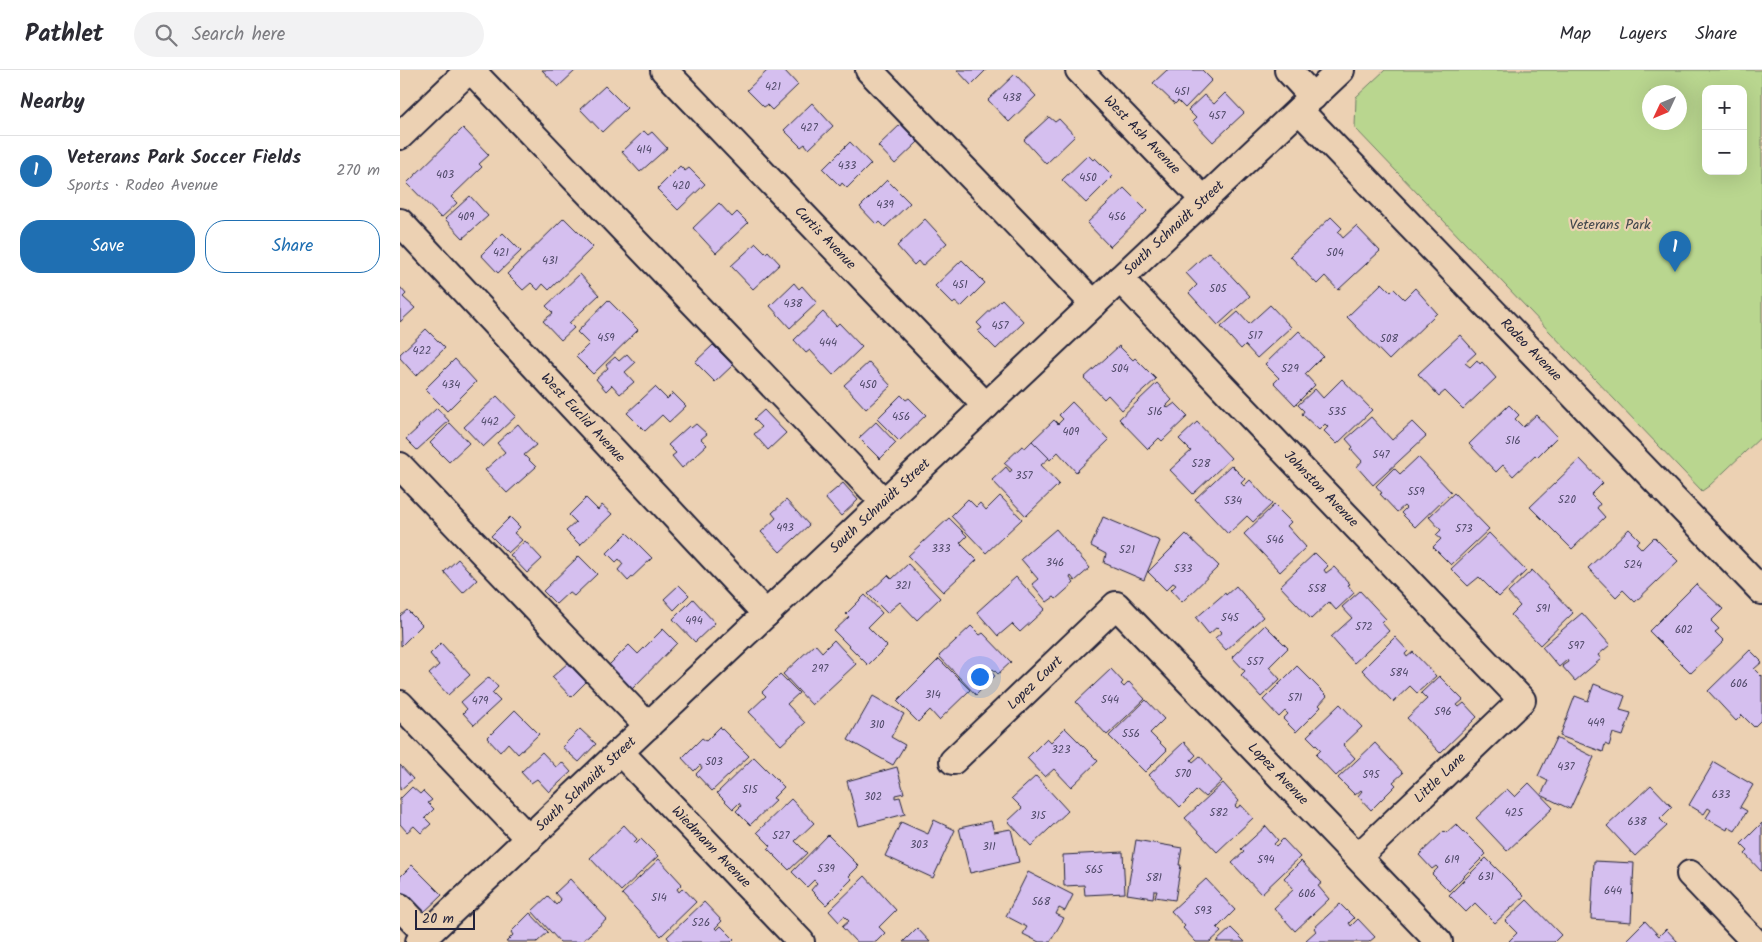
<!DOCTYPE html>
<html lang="en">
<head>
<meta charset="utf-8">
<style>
  body { margin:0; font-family:Kalam,sans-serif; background:#f2f2f3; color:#2b2b33 }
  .controls { position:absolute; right:15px; top:15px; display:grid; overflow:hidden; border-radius:10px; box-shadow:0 5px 20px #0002 }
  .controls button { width:45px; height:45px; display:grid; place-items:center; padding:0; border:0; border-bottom:1px solid #e1e1e2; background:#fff; color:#2b2b33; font:25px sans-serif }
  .compass { position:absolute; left:1242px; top:15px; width:45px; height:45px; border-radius:50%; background:#fff; box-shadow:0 5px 20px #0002; rotate:226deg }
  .scale { position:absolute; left:15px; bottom:12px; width:60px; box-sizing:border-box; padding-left:5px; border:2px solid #22223b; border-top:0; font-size:14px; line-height:18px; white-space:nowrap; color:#22223b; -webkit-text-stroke:4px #ecd1b3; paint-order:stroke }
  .you { position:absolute; left:579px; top:606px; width:18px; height:18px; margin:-12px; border:4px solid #fff; border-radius:50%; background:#1a73e8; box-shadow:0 0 0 8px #1a73e833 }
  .badge { display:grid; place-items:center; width:32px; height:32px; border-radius:50%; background:#1f6fb2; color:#fff; font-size:16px; font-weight:700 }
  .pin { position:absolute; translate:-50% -41px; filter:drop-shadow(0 1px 2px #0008) }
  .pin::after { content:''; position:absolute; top:26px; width:18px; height:15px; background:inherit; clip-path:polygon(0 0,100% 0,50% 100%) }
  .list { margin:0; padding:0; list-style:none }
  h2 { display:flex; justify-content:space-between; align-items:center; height:65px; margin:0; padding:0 20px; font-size:21px }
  h2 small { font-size:16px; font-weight:400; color:#7c7c81 }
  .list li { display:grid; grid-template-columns:32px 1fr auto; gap:15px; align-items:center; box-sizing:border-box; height:70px; padding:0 20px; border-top:1px solid #e1e1e2 }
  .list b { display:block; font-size:19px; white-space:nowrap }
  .list p { margin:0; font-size:16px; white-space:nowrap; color:#7c7c81 }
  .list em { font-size:16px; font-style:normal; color:#7c7c81 }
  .actions { display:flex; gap:10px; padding:15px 20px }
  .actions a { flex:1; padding:11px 0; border:1px solid #1f6fb2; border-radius:20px; text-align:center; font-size:18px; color:#1f6fb2 }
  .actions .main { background:#1f6fb2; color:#fff }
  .icon { flex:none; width:28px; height:28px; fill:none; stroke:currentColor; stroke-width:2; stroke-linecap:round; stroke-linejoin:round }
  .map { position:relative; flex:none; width:1362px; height:872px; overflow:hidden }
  header { display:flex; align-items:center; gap:30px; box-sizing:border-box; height:70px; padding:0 25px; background:#fff; border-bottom:1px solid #e1e1e2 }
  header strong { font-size:24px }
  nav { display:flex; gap:28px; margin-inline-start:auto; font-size:18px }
  .search { width:350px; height:45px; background:#f2f2f3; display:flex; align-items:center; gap:12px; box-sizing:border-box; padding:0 18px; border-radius:28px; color:#7c7c81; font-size:19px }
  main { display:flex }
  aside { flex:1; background:#fff }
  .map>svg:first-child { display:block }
  .green { fill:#b9d68f; stroke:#6e7c65; fill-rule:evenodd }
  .building { fill:#d5bfef; stroke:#22223b }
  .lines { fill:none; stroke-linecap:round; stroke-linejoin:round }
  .minor-casing { stroke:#22223b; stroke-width:30 }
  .minor { stroke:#ecd1b3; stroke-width:26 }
  .labels { text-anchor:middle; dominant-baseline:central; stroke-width:4.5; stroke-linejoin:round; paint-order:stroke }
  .number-label { font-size:11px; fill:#4f4968 }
  .street-label { font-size:14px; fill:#22223b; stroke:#ecd1b3 }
  .park-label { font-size:14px; fill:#40464c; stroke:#ecd1b3 }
</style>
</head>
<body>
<header>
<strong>Pathlet</strong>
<div class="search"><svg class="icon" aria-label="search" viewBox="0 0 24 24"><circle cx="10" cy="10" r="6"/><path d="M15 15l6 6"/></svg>Search here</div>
<nav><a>Map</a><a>Layers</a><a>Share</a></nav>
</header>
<main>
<aside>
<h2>Nearby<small></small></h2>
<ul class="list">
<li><span class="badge">1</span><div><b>Veterans Park Soccer Fields</b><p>Sports · Rodeo Avenue</p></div><em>270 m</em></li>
</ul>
<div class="actions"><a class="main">Save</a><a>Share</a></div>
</aside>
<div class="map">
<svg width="1362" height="872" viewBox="0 0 1362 872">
  <rect width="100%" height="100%" fill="#ecd1b3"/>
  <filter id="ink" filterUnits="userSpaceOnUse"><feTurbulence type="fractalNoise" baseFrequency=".02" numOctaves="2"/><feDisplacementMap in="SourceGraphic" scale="10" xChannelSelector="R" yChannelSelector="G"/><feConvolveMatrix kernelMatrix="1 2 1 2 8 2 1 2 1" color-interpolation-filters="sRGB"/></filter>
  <g filter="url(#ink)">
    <path class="green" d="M985 0H1362V366L1309 416 1302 421 955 58 956 27ZM1306 19H1343V101H1306ZM1250 22H1280V52H1250Z"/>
    <g class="building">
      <polygon points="142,0 176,0 158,17"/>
      <polygon points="368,0 384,0 398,15 372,40 367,35 364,37 347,20"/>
      <polygon points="557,0 586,0 571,15"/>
      <polygon points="767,0 802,0 812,10 785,38 778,31 775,34 753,13"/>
      <polygon points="615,4 636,26 609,52 588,30"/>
      <polygon points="205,16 227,38 202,62 180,39"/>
      <polygon points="825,23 844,43 813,72 793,51 796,48 788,40 804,25 814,34"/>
      <polygon points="412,33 433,56 409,79 405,74 401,77 384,60"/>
      <polygon points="649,47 655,52 659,49 675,66 646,94 624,70"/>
      <polygon points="501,54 518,72 495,94 478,76"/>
      <polygon points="63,58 89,85 79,94 82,97 51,127 57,133 41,148 7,113"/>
      <polygon points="244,61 248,65 252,62 267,78 240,102 222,82"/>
      <polygon points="450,72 471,94 447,118 442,113 440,116 423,99"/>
      <polygon points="688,85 693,90 695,88 713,106 686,133 662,110"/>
      <polygon points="280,96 285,101 289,98 305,114 278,140 257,119"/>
      <polygon points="487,110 510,133 485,157 480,152 477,155 460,137"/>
      <polygon points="724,118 747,141 710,177 687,153"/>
      <polygon points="70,126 88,146 63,168 45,149"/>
      <polygon points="319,133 332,147 337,142 348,153 316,183 293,158"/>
      <polygon points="931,147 942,158 938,162 943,168 956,156 980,181 938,220 925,206 917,214 890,186"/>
      <polygon points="164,148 193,177 149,220 143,214 138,220 131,213 123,220 107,204"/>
      <polygon points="525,149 547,173 522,196 518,191 514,195 497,176"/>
      <polygon points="103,163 121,181 98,203 81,185"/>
      <polygon points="356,173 366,183 368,181 380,194 353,219 331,196"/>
      <polygon points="809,182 850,226 818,255 789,223 797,215 786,203"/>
      <polygon points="562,190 585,213 561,237 555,232 553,234 535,216"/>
      <polygon points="180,204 199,225 169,253 174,258 161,270 143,251 153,243 146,236"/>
      <polygon points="394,213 399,219 402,216 417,233 390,258 370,236"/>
      <polygon points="982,213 991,222 994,219 1004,229 1015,218 1037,243 989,290 947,247"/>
      <polygon points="0,217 6,224 3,227 15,238 0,252"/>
      <polygon points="602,229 624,252 596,279 578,261 582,258 577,253"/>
      <polygon points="208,230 238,260 193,304 176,287 189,274 177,262"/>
      <polygon points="870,235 891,257 857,288 845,275 841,279 821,257 838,242 849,254"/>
      <polygon points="423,242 436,256 439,253 462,277 433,305 410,280 406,283 394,270"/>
      <polygon points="26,259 45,278 16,306 0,288 0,284"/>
      <polygon points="899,261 923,286 905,304 915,315 895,335 874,313 879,308 865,294"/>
      <polygon points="1060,265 1076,283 1065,293 1070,297 1077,290 1080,294 1082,292 1096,308 1063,339 1045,321 1039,326 1018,304"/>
      <polygon points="313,275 333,295 315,312 295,292"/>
      <polygon points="719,276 733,290 735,288 756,309 722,340 708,325 704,329 684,308"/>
      <polygon points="227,284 235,293 225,302 234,312 220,324 212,315 206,321 196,309 208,298 206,295 215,287 219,291"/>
      <polygon points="55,289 76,312 47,341 25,319"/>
      <polygon points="469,292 491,316 466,339 444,315"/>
      <polygon points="942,309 972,340 937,374 924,361 928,357 925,354 919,360 902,344 904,341 898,335 915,319 923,328"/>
      <polygon points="757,313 772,330 766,336 768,338 775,333 788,346 762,371 759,368 748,379 719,349"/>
      <polygon points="255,317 267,329 273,323 286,336 269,352 262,345 245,361 227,343"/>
      <polygon points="501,325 506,330 509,328 526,345 499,371 477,349"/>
      <polygon points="97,326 116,346 83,377 64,357"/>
      <polygon points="672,332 709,370 676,402 658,382 650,390 632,371 654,350 658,354 663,349 659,345"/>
      <polygon points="1109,335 1119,345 1115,349 1123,357 1136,345 1157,367 1137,387 1135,385 1113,406 1103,395 1096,402 1069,374"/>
      <polygon points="37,338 49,351 17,380 6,369 19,357 18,356"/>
      <polygon points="364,340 386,363 368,380 354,364 362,357 354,349"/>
      <polygon points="971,347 992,370 1012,352 1026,366 973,415 957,397 962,391 951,379 953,377 946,369"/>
      <polygon points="476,352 496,373 480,389 459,368"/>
      <polygon points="797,352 831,388 793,424 770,400 791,381 779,369"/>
      <polygon points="50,353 69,373 49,392 30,373"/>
      <polygon points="118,354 136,375 124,385 136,397 107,423 85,400 105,382 97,373"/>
      <polygon points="296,354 307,364 301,369 307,375 282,398 272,386 276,383 268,375 289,356 291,358"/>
      <polygon points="632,371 649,388 641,395 659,414 626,446 592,410 606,397 610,402 612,400 604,393 622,376 625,378"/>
      <polygon points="1018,387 1051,422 1015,457 1001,443 1006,438 1004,436 997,442 980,424 982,423 976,416 994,398 1000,404"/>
      <polygon points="1180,389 1203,413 1191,425 1200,434 1197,438 1205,447 1172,479 1130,437"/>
      <polygon points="831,395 845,409 841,413 844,416 850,410 872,434 853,452 847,446 828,464 795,429"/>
      <polygon points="443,413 458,430 441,446 425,428"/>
      <polygon points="1054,423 1089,459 1051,495 1033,477 1041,469 1036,465 1041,460 1029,447"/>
      <polygon points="600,426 622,449 586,483 551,446 568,429 576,437 580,433 586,440"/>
      <polygon points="186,428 198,440 202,435 212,444 180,475 166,461 176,452 169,445"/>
      <polygon points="386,430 409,455 380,482 361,462 376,448 372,443"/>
      <polygon points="874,435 891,452 887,456 906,477 880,502 844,464"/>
      <polygon points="110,447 120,457 114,463 122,470 108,483 91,466"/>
      <polygon points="703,447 760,471 744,510 704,493 706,484 691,476"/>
      <polygon points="549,448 567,466 560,473 577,490 543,522 508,486"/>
      <polygon points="656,459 690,498 675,511 671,506 670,508 674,513 656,529 654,527 647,532 632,514 638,509 621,489"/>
      <polygon points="1229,459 1240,470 1236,473 1242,479 1254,467 1278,491 1235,532 1223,520 1216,527 1188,498"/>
      <polygon points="227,463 252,488 228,511 218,500 223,494 219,489 216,492 207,483"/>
      <polygon points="1089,463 1126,501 1099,527 1079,507 1068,516 1051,499"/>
      <polygon points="786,464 819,496 782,532 771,520 776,515 773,513 766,520 748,502"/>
      <polygon points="125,471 142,489 127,503 110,485"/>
      <polygon points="915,483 928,496 924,500 926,503 934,497 950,514 948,515 954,523 936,540 929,532 911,549 880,516"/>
      <polygon points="179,486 197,504 174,526 169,522 156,534 143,521"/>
      <polygon points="58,489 77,510 63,523 44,502"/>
      <polygon points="508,494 540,528 517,550 500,532 487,543 468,524 488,505 492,509"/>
      <polygon points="1132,500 1173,543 1140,575 1111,545 1120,536 1108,523"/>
      <polygon points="616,507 645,539 620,562 612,554 598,566 577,542"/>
      <polygon points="1296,514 1323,539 1311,551 1319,559 1315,562 1324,571 1291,603 1249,561"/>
      <polygon points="279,515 289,525 274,540 264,529"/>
      <polygon points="836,516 863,547 826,580 815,568 822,562 817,557 809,564 796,548 825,523 826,525"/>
      <polygon points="960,521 986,549 982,553 989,561 954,593 931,567 952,548 942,537"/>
      <polygon points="465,525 482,543 468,557 487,576 468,595 434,561 449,547 446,544"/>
      <polygon points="293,529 315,553 295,572 273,549"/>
      <polygon points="7,540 22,555 1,576 0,546"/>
      <polygon points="1182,543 1210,575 1198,585 1201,589 1175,611 1162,596 1168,592 1167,590 1159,597 1142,577"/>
      <polygon points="865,555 888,578 869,597 880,609 861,627 841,605 845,601 832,587"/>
      <polygon points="571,556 580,565 583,563 611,592 598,604 593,599 591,601 595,606 576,625 539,586"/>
      <polygon points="263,559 277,573 232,619 209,595 229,575 238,584"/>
      <polygon points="995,567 1008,581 1005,584 1007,587 1013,582 1036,606 1017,623 1010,616 993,632 962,600"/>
      <polygon points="434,570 456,594 412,635 383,604 415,574 422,582"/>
      <polygon points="41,573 70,605 48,625 29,604 39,595 30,584"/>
      <polygon points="1350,580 1362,592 1354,599 1361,606 1362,605 1362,649 1354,657 1342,645 1336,651 1308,621"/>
      <polygon points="539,589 570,620 539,650 530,640 518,652 497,631"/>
      <polygon points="168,593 186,612 171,627 152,607"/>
      <polygon points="897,596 927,626 919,635 921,637 896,662 883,649 888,644 885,641 879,647 863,630"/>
      <polygon points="711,599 723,612 721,614 724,617 729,612 745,629 707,665 676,632"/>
      <polygon points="380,604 399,623 387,634 405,653 381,675 349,642 366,626 362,622"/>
      <polygon points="1039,606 1063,630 1057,635 1059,637 1064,633 1077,647 1040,683 1007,648 1027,629 1021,623"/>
      <polygon points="89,607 98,617 92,623 100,631 74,655 63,643 67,639 61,632"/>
      <polygon points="1194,614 1225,626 1220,640 1231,643 1223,666 1213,663 1209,676 1205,674 1203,682 1160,666 1175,626 1188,631"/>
      <polygon points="473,626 504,644 491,667 505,675 493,695 448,670"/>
      <polygon points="746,630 764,649 750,663 767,680 745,702 709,666"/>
      <polygon points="940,634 962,657 943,675 955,688 936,706 916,685 921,680 907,666"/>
      <polygon points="115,640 139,664 118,684 108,673 100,682 87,668"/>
      <polygon points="320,657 349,686 312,721 296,704 302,698 300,695 294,701 282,688 302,668 306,671"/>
      <polygon points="665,658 698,691 671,717 654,699 645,707 627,688 647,668 651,672"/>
      <polygon points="180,659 196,674 179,692 162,677"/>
      <polygon points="1156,668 1194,687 1170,739 1141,725 1148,711 1138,706"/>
      <polygon points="784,672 796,685 791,690 793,692 800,686 822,711 805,727 797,720 780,737 749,705"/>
      <polygon points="975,673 1003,703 993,712 996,715 971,740 958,726 962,721 961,720 955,725 938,708"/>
      <polygon points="142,682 156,697 162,692 171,702 149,722 137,709 131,713 121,702"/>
      <polygon points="354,687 384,717 373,728 376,730 350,755 336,741 341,736 339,733 333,739 317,723"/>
      <polygon points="1314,692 1353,715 1340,737 1347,741 1335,761 1328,757 1327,760 1306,748 1311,740 1308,738 1304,744 1289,735"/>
      <polygon points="0,695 13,709 0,720"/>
      <polygon points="497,697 504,723 495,725 495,728 500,727 505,744 459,756 447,711"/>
      <polygon points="636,706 668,741 631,776 608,751 622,738 612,728"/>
      <polygon points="823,713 839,731 835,736 837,738 841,735 853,748 817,782 785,748"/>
      <polygon points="1129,713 1153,738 1107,781 1076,748 1107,719 1115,727"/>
      <polygon points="1251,715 1272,737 1260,749 1267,756 1235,786 1207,756"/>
      <polygon points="12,717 20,724 23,721 32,730 28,733 34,739 25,748 31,754 21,763 14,756 7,762 0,754 0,729"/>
      <polygon points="391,729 414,753 395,771 407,783 389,800 368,779 371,776 357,762"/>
      <polygon points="534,750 555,760 533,808 485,786 501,752 528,764"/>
      <polygon points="591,751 594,762 611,759 619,792 570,803 559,758"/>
      <polygon points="1362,753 1362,802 1345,784 1348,781 1341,774"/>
      <polygon points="1056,754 1086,784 1049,821 1032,804 1038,798 1036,796 1032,799 1019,785 1044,761 1046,763"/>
      <polygon points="224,755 237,769 234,772 236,774 241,769 258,786 221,821 190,788"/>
      <polygon points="866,756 878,770 874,774 876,776 883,769 900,787 861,824 832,793 844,782 841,779"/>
      <polygon points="428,765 459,796 449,806 452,809 426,835 411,820 417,813 414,810 407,817 392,802"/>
      <polygon points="736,770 782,778 779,795 781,795 775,830 755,827 757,821 754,821 753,828 727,824"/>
      <polygon points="723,782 725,823 685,825 684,815 664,816 663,785"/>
      <polygon points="1086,788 1124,826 1095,853 1075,833 1066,842 1049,825"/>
      <polygon points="259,789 282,814 277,819 279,822 283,818 296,832 261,866 222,824"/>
      <polygon points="901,791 922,813 918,816 929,829 895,861 874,838 894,819 884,808"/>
      <polygon points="1194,791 1234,793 1231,852 1191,849"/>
      <polygon points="12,795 42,825 20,846 0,826 0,807"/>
      <polygon points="628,802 673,825 665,841 659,838 656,844 664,848 650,872 639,872 623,864 627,857 606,846"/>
      <polygon points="465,806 496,840 479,857 485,863 476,872 456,872 442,857 449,851 444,846 439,852 429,841"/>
      <polygon points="170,809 207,849 181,872 160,872 132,841 148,826 156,835 161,830 155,823"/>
      <polygon points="806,809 835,840 817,858 821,862 810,872 796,872 783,858 785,856 771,841"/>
      <polygon points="1127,830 1161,865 1154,872 1110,872 1109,871 1117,863 1105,851"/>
      <polygon points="304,832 322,851 315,858 317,860 321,856 334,869 331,872 271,872 267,867"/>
      <polygon points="940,834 954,848 949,853 951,856 958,849 975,867 969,872 907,872 906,870 916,861 914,858"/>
      <polygon points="130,843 148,862 137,872 106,872 113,865 111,862"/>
      <polygon points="1245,851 1259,866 1266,859 1278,872 1224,872"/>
      <polygon points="517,858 530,872 503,872"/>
      <polygon points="831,858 845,872 816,872"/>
    </g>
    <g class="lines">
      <g class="minor-casing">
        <g id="minor">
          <polyline points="71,0 484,432"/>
          <polyline points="264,0 586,336"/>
          <polyline points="469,0 694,234"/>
          <polyline points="679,0 804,130"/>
          <polyline points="888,0 913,27"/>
          <polyline points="899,40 1362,521"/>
          <polyline points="0,66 69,0"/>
          <polyline points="0,152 366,544"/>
          <polyline points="720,209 1122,630 958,787"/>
          <polyline points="0,396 248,656"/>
          <polyline points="0,634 129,769"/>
          <polyline points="220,682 401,872"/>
          <polyline points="553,691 716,535 1039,872"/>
          <polyline points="1290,804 1355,872"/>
          <polyline points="0,837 27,865"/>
          <polyline points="19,872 941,0"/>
        </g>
      </g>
      <use href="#minor" class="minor"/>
    </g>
  </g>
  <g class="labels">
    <g class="number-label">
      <text x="373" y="17">421</text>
      <text x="782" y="22">451</text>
      <text x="612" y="28">438</text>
      <text x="817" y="46">457</text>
      <text x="409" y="58">427</text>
      <text x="244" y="80">414</text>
      <text x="447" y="96">433</text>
      <text x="45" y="105">403</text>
      <text x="688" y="108">450</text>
      <text x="281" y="116">420</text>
      <text x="485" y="135">439</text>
      <text x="66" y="147">409</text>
      <text x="717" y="147">456</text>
      <text x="101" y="183">421</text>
      <text x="935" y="183">504</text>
      <text x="150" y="191">431</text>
      <text x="560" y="215">451</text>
      <text x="818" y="219">505</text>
      <text x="393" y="234">438</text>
      <text x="600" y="256">457</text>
      <text x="855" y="266">517</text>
      <text x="206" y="268">459</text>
      <text x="989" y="269">508</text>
      <text x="428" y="273">444</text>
      <text x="22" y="281">422</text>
      <text x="720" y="299">504</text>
      <text x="890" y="299">529</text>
      <text x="51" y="315">434</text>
      <text x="468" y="315">450</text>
      <text x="755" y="342">516</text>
      <text x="937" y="342">535</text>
      <text x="501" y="347">456</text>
      <text x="90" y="352">442</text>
      <text x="671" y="362">409</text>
      <text x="1113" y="371">516</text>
      <text x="981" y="385">547</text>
      <text x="801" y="394">528</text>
      <text x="624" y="406">357</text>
      <text x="1016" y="422">559</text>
      <text x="1167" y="430">520</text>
      <text x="833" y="431">534</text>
      <text x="385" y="458">493</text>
      <text x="1064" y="459">573</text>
      <text x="875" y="470">546</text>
      <text x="541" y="479">333</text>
      <text x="727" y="480">521</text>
      <text x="655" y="493">346</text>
      <text x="1233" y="495">524</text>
      <text x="783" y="499">533</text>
      <text x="503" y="516">321</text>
      <text x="917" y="519">558</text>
      <text x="1143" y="539">591</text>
      <text x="830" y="548">545</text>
      <text x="294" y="551">494</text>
      <text x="964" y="557">572</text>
      <text x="1284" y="560">602</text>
      <text x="1176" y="576">597</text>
      <text x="855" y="592">557</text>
      <text x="420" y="599">297</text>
      <text x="999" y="603">584</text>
      <text x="1339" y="614">606</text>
      <text x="533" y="625">314</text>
      <text x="895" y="628">571</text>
      <text x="710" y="630">544</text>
      <text x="80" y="631">479</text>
      <text x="1043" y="642">596</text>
      <text x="1196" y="653">449</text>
      <text x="477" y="655">310</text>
      <text x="731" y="664">556</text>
      <text x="661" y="680">323</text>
      <text x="314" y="692">503</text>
      <text x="1166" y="697">437</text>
      <text x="783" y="704">570</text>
      <text x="971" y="705">595</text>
      <text x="350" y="720">515</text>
      <text x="1321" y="725">633</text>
      <text x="473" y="727">302</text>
      <text x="819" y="743">582</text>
      <text x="1114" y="743">425</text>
      <text x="638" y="746">315</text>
      <text x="1237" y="752">638</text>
      <text x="381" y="766">527</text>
      <text x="519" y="775">303</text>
      <text x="589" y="777">311</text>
      <text x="866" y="790">594</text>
      <text x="1052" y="790">619</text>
      <text x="426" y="799">539</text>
      <text x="694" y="800">565</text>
      <text x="1086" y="807">631</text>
      <text x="754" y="808">581</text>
      <text x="1213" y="821">644</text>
      <text x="907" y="824">606</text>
      <text x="259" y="828">514</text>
      <text x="641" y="832">568</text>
      <text x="803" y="841">593</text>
      <text x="301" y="853">526</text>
    </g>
    <g class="street-label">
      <text transform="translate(742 65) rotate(46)">West Ash Avenue</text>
      <text transform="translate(774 158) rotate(-43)">South Schnaidt Street</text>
      <text transform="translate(425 168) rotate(46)">Curtis Avenue</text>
      <text transform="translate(1131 280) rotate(46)">Rodeo Avenue</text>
      <text transform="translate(183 348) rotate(47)">West Euclid Avenue</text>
      <text transform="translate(921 419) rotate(46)">Johnston Avenue</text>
      <text transform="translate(480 436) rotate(-43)">South Schnaidt Street</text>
      <text transform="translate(635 613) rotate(-44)">Lopez Court</text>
      <text transform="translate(878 704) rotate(46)">Lopez Avenue</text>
      <text transform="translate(1040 708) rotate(-44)">Little Lane</text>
      <text transform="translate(186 714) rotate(-43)">South Schnaidt Street</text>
      <text transform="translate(311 777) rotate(46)">Wiedmann Avenue</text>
    </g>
    <g class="park-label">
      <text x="1210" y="155">Veterans Park</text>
    </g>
  </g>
</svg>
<div class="controls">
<button>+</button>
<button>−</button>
</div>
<svg class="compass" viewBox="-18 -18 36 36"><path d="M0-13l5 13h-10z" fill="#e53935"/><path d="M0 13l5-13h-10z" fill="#7c7c81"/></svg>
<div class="scale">20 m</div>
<div class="you"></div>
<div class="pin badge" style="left:1275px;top:202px">1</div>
</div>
</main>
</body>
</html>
